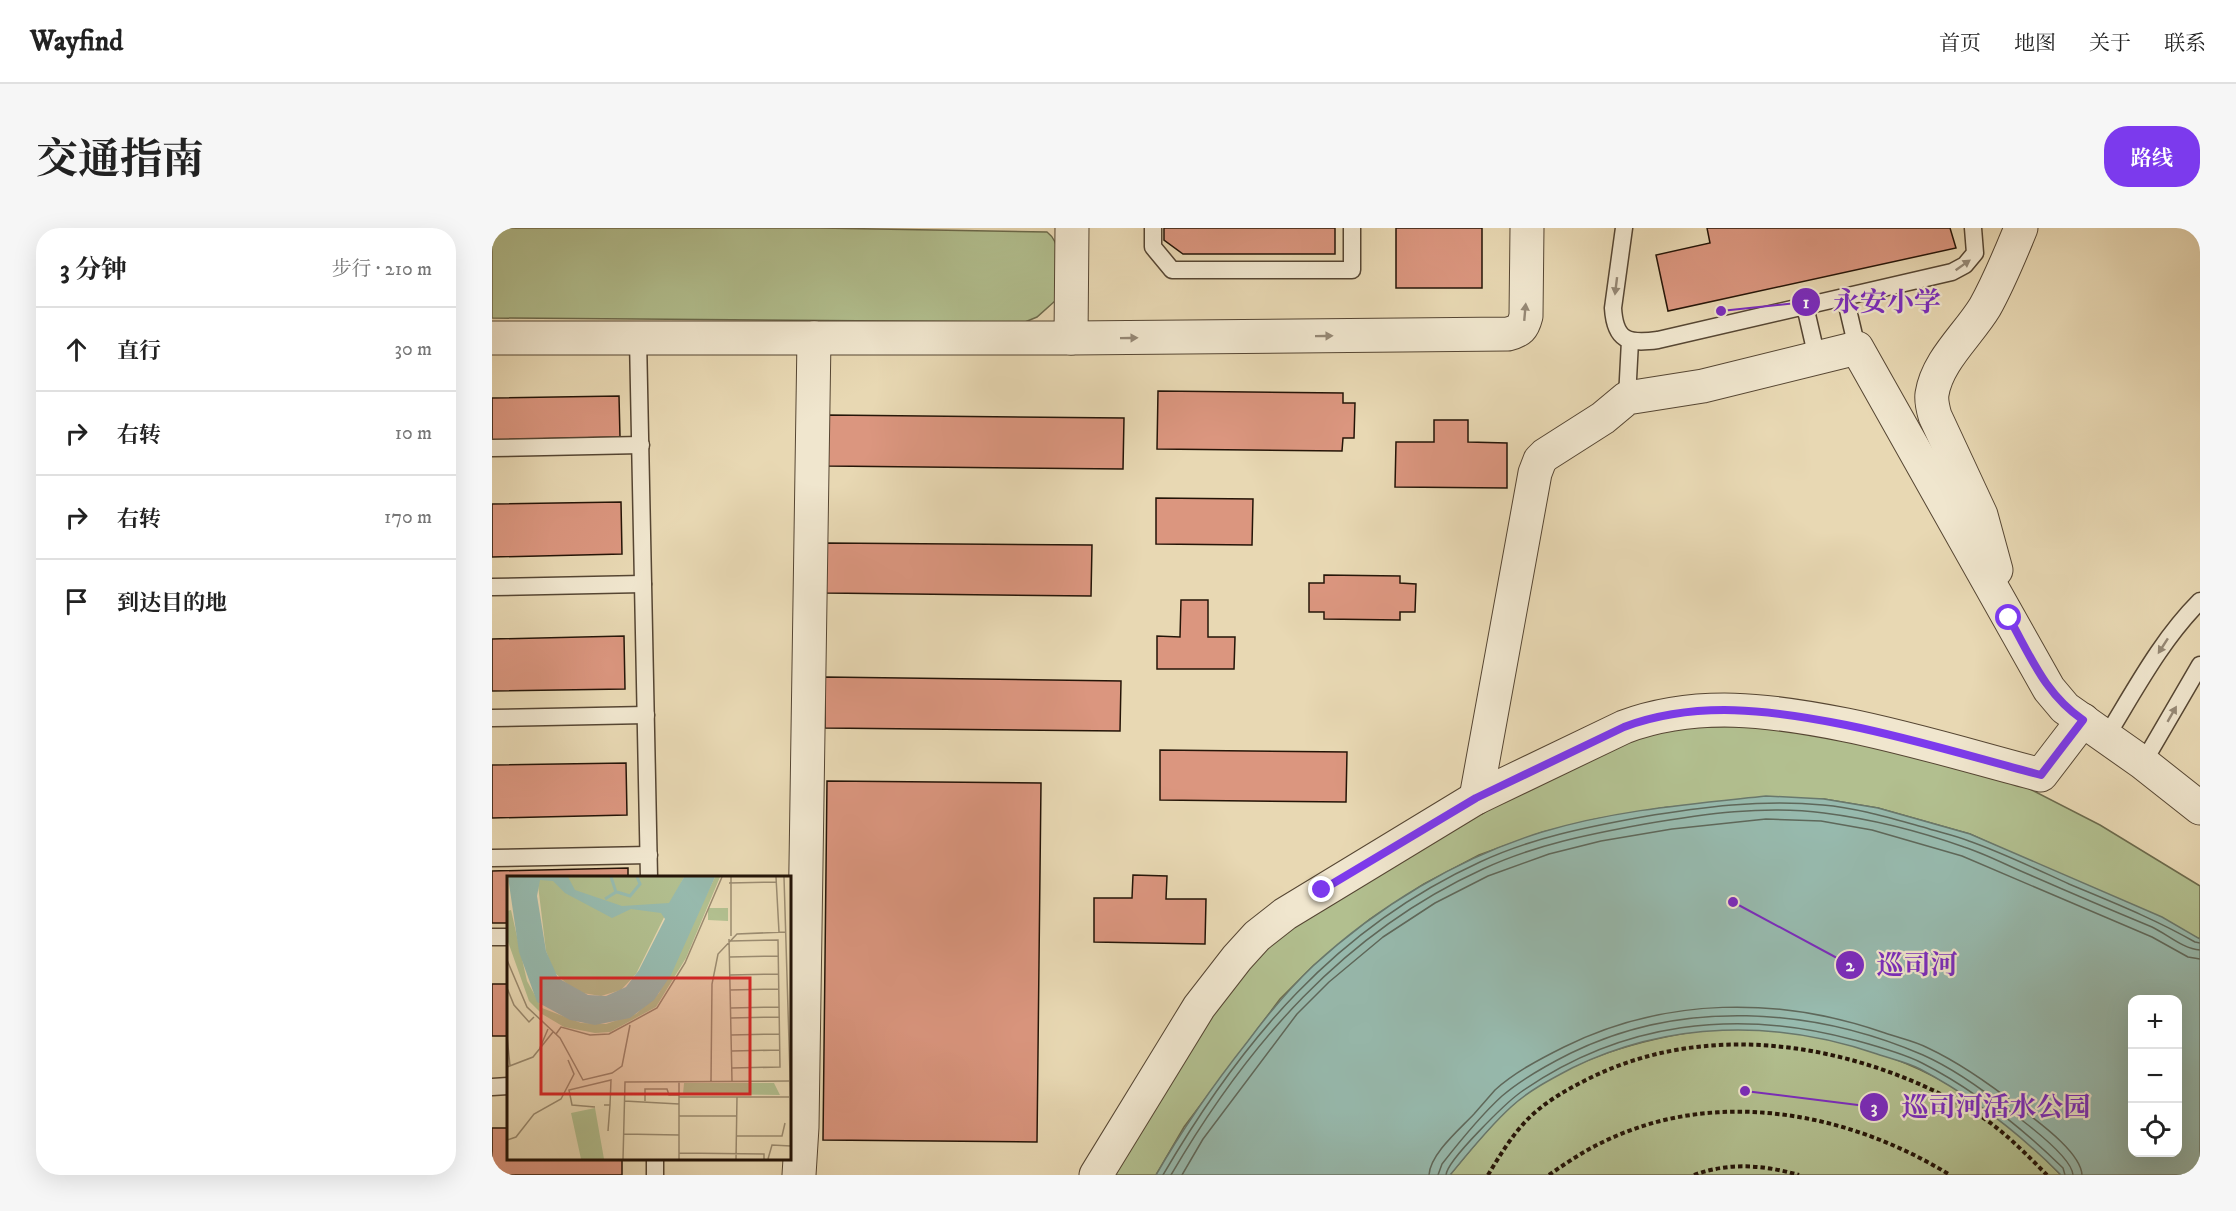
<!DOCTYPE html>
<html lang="zh">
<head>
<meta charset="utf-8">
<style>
  body { margin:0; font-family:"IM FELL DW Pica","Noto Serif SC",serif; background:#f6f6f6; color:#222 }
  .controls { position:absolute; right:18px; bottom:18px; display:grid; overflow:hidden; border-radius:12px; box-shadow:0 6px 24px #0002 }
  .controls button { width:54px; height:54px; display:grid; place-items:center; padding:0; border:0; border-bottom:2px solid #e0e0e0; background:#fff; color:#222; font:30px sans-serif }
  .stop { position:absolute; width:18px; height:18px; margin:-14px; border:4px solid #7c3aed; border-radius:50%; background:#fff }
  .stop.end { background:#7c3aed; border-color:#fff; box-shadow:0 2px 6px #0008 }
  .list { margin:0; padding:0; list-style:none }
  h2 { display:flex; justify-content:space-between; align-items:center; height:78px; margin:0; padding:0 24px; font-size:26px }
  h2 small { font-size:20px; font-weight:400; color:#767676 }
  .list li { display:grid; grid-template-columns:39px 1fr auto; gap:18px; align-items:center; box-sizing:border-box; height:84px; padding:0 24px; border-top:2px solid #e0e0e0 }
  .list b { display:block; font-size:22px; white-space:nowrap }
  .list em { font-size:20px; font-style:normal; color:#767676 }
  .icon { flex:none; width:33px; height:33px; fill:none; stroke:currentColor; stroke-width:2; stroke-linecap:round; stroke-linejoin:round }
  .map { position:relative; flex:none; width:1708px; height:947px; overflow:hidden; border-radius:24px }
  header { display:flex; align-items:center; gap:36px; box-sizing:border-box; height:84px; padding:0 30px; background:#fff; border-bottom:2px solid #e0e0e0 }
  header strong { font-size:28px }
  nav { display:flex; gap:33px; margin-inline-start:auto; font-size:21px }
  .intro { display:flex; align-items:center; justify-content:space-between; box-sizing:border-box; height:144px; padding:0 36px }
  h1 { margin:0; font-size:42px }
  .button { padding:15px 27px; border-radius:24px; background:#7c3aed; color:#fff; font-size:21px; font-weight:700 }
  main { display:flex; gap:36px; padding:0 36px }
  aside { flex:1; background:#fff; border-radius:24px; box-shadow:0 6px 24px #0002 }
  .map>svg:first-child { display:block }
  .green { fill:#b2bf8f; stroke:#6c6a4c; stroke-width:1.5 }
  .water { fill:#97baae; stroke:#69786c; stroke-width:1.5; fill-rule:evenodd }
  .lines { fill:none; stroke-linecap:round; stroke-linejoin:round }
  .shore { stroke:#5e685b; stroke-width:1.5 }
  .building { fill:#db967f; stroke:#251508; stroke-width:1.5 }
  .service-casing { stroke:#564633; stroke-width:19 }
  .minor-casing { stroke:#564633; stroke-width:35 }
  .path { stroke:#251508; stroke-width:4; stroke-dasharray:4.5 3; stroke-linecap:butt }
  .service { stroke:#f0e6ce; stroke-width:16 }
  .minor { stroke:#f0e6ce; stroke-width:33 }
  .oneway { fill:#958875 }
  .route { stroke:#7c3aed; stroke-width:8 }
  .inset-river { fill:none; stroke:#97baae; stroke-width:3 }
  .inset-road { fill:none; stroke:#9a8a6f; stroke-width:1.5 }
  .view { fill:#d62828; fill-opacity:0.15; stroke:#d62828; stroke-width:3 }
  .inset-edge { fill:none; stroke:#251508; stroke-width:3 }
  .leader { fill:none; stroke:#7b2cbf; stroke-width:2 }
  .callout-dot { fill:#7b2cbf; stroke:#f0e6ce; stroke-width:2 }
  .mark-label { font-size:18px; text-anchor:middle; font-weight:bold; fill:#fff }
  .callout-label { font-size:27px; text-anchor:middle; font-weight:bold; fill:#7b2cbf; stroke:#f0e6ce; stroke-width:4.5; stroke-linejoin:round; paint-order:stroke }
</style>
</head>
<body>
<header>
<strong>Wayfind</strong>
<nav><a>首页</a><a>地图</a><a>关于</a><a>联系</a></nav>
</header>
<div class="intro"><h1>交通指南</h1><a class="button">路线</a></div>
<main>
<aside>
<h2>3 分钟<small>步行 · 210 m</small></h2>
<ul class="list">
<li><svg class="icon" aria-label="ahead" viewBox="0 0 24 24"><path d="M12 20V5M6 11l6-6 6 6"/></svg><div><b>直行</b></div><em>30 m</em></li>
<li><svg class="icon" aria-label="right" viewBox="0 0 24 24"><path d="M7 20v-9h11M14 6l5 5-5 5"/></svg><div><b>右转</b></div><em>10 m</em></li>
<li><svg class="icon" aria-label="right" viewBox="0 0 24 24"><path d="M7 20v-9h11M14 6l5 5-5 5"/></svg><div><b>右转</b></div><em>170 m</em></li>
<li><svg class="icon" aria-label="arrive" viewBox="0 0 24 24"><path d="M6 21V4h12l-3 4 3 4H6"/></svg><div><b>到达目的地</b></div></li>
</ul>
</aside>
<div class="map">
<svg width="1708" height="947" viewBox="0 0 1708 947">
  <rect width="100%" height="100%" fill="#e8d8b3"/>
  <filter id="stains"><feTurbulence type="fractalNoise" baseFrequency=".00333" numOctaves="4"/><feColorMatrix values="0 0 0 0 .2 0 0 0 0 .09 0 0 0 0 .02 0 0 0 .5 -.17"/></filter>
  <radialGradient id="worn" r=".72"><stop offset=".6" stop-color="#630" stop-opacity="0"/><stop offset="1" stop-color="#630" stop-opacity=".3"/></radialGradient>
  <g class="green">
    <path d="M0 0H328L555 4C574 18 565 53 563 73L545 89 533 94 0 90Z"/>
    <polygon points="1268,498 1377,512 1522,553 1608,597 1708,658 1708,711 1478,606 1386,580 1332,571 1176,579 1104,591 1051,604 987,627 932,656 878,691 822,737 788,771 692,899 664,947 623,947 728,767 773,717 916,623 1100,526 1168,500"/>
    <path d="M1222 801C1240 801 1259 800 1277 802 1350 808 1426 833 1486 875 1517 896 1543 921 1569 947H958C977 924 997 898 1019 878 1075 830 1151 810 1222 801Z"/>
  </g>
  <path class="water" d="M1274 568 1332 571 1386 580 1478 606 1670 689 1708 711V947H1569C1527 905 1481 869 1428 841 1415 834 1399 831 1385 826 1284 791 1176 793 1080 840 1059 851 1036 863 1019 879 997 899 977 924 958 947H664C691 900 722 856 756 813 776 786 797 761 821 738 886 678 966 630 1050 604 1123 582 1199 576 1274 568ZM1640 772H1686V924H1640Z"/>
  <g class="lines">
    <g class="shore">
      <path d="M671 947C749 813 844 700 988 634 1039 610 1095 599 1150 589 1209 579 1271 571 1331 577 1365 580 1398 590 1431 599 1446 604 1462 607 1477 613 1511 625 1544 641 1577 656 1620 674 1663 691 1703 714L1708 715"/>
      <path d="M679 947C755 817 851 705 991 641 1042 617 1098 606 1153 596 1211 586 1273 577 1332 585 1379 591 1427 603 1472 619 1494 626 1516 638 1538 647 1579 665 1619 682 1660 699 1675 706 1691 721 1708 722"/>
      <polyline points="690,947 711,911 805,786 837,754 891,709 943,675 996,648 1057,626 1109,613 1180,601 1274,591 1329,593 1380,602 1470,628 1660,709 1696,729 1708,731"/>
      <path d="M937 947C938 926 968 901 982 886 989 878 996 870 1003 862 1023 844 1048 831 1072 819 1173 769 1287 768 1393 805 1407 810 1423 813 1436 820 1468 835 1499 857 1527 879 1545 893 1589 924 1590 947"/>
      <path d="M946 947 950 936C968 913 988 888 1010 868 1031 850 1055 837 1079 825 1189 771 1320 779 1431 827 1460 840 1490 861 1515 881 1530 892 1580 929 1581 947"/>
      <path d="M954 947C955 932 1015 874 1029 864 1129 794 1245 780 1362 812 1384 818 1410 825 1430 835 1483 862 1529 899 1571 940L1573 947"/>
    </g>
  </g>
  <g class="building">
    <polygon points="672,0 843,0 843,26 691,26 672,12"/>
    <rect x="904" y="0" width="86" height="60"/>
    <polygon points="1215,0 1458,0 1464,20 1176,83 1164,27 1218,15"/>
    <polygon points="666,163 851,165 851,175 863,175 862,210 851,210 850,223 665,221"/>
    <polygon points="127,168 128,209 0,212 0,170"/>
    <polygon points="336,187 632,190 631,241 336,238"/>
    <polygon points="942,192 976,192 976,214 1015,215 1015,260 903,259 904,214 942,214"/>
    <polygon points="664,270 761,271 760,317 664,316"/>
    <polygon points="129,274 130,326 0,329 0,276"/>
    <polygon points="335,315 600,317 599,368 334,365"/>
    <polygon points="832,347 908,348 908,355 924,356 923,384 908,384 908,392 832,391 832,384 817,384 817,355 832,355"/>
    <polygon points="689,372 716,372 716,409 743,409 742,441 665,441 665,408 688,409"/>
    <polygon points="132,408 133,461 0,463 0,411"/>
    <polygon points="333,449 629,453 628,503 333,500"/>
    <polygon points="668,522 855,524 854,574 668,572"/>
    <polygon points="134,535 135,587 0,590 0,537"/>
    <polygon points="335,553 549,555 545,914 331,912"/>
    <polygon points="136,640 136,650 16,650 16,695 0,695 0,643"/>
    <polygon points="641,647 675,648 674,671 714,671 713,716 602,714 602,670 640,670"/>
    <rect x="0" y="756" width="16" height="52"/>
    <polygon points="0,900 16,900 16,930 130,930 130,947 0,947"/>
  </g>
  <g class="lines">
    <g class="service-casing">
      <g id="service">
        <polyline points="661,0 661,19 680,42 860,42 860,0"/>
        <path d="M1132 0 1121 80C1123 113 1136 116 1166 112L1460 44 1473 37 1483 25 1481 0"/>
        <polyline points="1353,69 1365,120"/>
        <polyline points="1313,78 1325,130"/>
        <polyline points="146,110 157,650"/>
        <polyline points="1135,170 1138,113"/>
        <polyline points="0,220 149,217"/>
        <polyline points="0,359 151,356"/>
        <polyline points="0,490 154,487"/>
        <path d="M1614 509C1643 462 1669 412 1708 373"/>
        <polyline points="1651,535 1708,437"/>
        <polyline points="0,630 157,627"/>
        <polyline points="0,709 16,709"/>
        <polyline points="0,859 16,858"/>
        <polyline points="163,930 163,947"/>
      </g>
    </g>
    <g class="minor-casing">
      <g id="minor">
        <path d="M0 110H579L1016 106C1028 103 1031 100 1034 88L1035 0"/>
        <polyline points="579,110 580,0"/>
        <path d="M1504 342 1489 287 1443 188C1441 181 1439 173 1440 166 1445 133 1476 107 1493 79 1507 54 1518 27 1529 0"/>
        <polyline points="984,570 1043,245 1048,232 1053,227 1111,190 1135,170 1211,158 1365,120 1557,461 1573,480 1651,535 1708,580"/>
        <polyline points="307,947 310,899 322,110"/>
        <path d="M604 947 707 779 745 730 765 708 793 686 984 570 1132 499C1205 472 1279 482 1354 497 1419 510 1484 530 1549 547L1591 492"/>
      </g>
    </g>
    <g class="path">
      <path d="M996 947C1008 927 1022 904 1039 888 1057 871 1078 860 1100 849 1224 789 1373 818 1487 887 1512 903 1534 926 1555 947"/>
      <path d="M1057 947C1074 935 1092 923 1111 914 1223 859 1356 884 1458 947"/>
      <path d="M1202 947C1237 934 1272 937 1307 947"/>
    </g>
    <use href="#service" class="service"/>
    <use href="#minor" class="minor"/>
  </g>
  <defs><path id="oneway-solid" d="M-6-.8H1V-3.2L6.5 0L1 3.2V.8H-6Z" transform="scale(1.5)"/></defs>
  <g class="oneway">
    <use href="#oneway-solid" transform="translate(1471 37) rotate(-35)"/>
    <use href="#oneway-solid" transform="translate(1124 58) rotate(97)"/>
    <use href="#oneway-solid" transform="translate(1033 84) rotate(-85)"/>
    <use href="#oneway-solid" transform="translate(832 108) rotate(-1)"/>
    <use href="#oneway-solid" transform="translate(637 110) rotate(-1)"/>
    <use href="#oneway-solid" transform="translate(1671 418) rotate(123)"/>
    <use href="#oneway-solid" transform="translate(1680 486) rotate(-60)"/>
  </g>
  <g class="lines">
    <path class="route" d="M830 662 984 570 1132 499C1205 472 1279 482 1354 497 1419 510 1484 530 1549 547L1591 492C1553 466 1539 429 1517 390"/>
  </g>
  <g transform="translate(15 648)">
    <rect width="284" height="284" fill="#e8d8b3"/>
    <path d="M30 1H177L129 98 114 114 94 120 69 116 47 96 39 75ZM208 1H213L179 82 149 131 103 156 88 157 57 151 35 138 22 125 0 63V35L4 34 20 105 35 132 74 147 99 148 129 138 152 117ZM201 32H221V45L201 44ZM177 207H267L273 219 176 218ZM88 232 97 283H74L64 237Z" fill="#b2bf8f"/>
    <path d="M1 1H61L68 14 115 30 162 27 177 1H208L164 99 147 124 123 142 88 149 63 144 30 126 12 76ZM33 4 46 5 58 17 105 42 124 33 154 37 158 43 132 94 119 111 99 120 81 119 51 102 39 75 30 20Z" fill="#97baae" fill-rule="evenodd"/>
    <path class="inset-river" d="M110 16 123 20 133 8 130 1M98 23 109 16 104 1"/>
    <path class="inset-road" d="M269 1 272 56M277 1 284 232M222 7 269 6M224 60V1M222 63 225 205M223 65 271 64 273 191 225 192M223 81 271 80M0 84 20 131 53 162 76 204 105 197 115 190 123 149M223 99 272 98M0 112 7 129 22 146 27 141M223 114 272 113M224 132 272 131M224 142 272 141M49 158 54 151 83 159 102 158 150 132 178 87 215 1M224 159 273 158M0 160 3 190M32 174 41 153M225 175 273 174M0 191 26 181 46 156M204 205 205 108 211 78 230 58 278 56M172 221H282M117 225 172 228M138 225V213H160L162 219H172M88 231 65 229 62 214 104 204 103 229H97M172 240H229M101 255 103 229M116 258 172 259M229 260H275L278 247M0 264 9 261 27 238 54 223 67 198 61 184M172 277 257 278V283M116 283 118 206 282 205M172 283V205M229 283 230 221M261 283 265 269 284 270"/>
    <path class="view" d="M34 102H243V218H34Z"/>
    <rect width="284" height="284" class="inset-edge"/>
  </g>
  <path class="leader" d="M1229 83L1314 74M1241 674L1358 737M1253 863L1382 879"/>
  <g class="callout-dot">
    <circle cx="1229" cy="83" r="6"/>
    <circle cx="1241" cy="674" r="6"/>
    <circle cx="1253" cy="863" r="6"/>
    <circle cx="1314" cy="74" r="15"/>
    <circle cx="1358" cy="737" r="15"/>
    <circle cx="1382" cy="879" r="15"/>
  </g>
  <g class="mark-label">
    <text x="1314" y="80">1</text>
    <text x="1358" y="743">2</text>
    <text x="1382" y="885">3</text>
  </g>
  <g class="callout-label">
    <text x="1395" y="83">永安小学</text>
    <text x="1425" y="746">巡司河</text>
    <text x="1504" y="888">巡司河活水公园</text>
  </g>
  <rect width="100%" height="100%" filter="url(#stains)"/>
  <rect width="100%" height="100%" fill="url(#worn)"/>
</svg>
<div class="controls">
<button>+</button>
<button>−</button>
<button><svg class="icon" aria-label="locate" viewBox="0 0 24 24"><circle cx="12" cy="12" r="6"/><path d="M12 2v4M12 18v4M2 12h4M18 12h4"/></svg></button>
</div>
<div class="stop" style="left:1517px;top:390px"></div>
<div class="stop end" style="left:830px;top:662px"></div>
</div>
</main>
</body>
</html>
